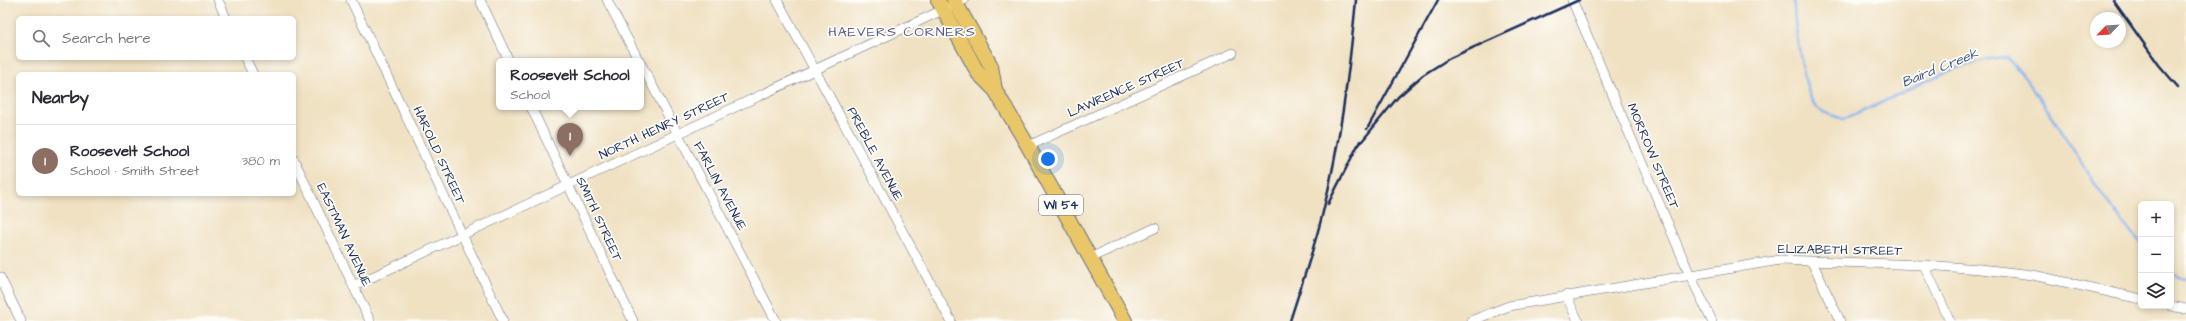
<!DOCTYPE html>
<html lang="en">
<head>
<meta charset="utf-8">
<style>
  body { margin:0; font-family:"Architects Daughter",sans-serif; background:#f7f7f7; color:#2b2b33 }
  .controls { position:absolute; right:12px; bottom:12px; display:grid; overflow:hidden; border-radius:6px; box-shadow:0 2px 6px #0003 }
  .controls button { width:36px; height:36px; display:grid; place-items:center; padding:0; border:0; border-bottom:1px solid #e1e1e2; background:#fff; color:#2b2b33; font:20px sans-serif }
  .compass { position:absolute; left:2090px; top:12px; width:36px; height:36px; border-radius:50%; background:#fff; box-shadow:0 2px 6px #0003; rotate:245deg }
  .you { position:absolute; left:1048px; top:159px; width:14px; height:14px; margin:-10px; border:3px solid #fff; border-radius:50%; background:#1a73e8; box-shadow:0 0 0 6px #1a73e833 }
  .badge { display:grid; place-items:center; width:26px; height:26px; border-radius:50%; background:#b5179e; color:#fff; font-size:13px; font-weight:700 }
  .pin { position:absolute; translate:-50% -33px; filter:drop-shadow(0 1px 2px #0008) }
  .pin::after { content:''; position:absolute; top:21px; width:14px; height:12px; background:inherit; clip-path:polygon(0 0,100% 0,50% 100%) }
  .popup { position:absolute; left:496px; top:58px; width:148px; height:52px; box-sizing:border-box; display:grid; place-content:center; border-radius:6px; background:#fff; filter:drop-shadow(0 1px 3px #0005); font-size:13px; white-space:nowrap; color:#7c7c81 }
  .popup b { font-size:15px; color:#2b2b33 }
  .popup::after { content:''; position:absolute; left:50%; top:100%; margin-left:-8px; border:8px solid transparent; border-top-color:#fff }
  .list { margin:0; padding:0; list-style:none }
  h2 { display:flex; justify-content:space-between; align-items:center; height:52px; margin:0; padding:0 16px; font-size:17px }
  h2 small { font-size:13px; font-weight:400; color:#7c7c81 }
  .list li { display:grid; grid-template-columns:26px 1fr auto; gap:12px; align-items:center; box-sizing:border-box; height:72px; padding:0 16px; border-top:1px solid #e1e1e2 }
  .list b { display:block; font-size:15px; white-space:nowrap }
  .list p { margin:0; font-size:13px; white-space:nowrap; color:#7c7c81 }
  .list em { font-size:13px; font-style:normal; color:#7c7c81 }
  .icon { flex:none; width:22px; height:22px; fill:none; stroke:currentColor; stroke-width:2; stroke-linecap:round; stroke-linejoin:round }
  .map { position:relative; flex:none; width:2186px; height:321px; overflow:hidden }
  .search { position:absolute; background:#fff; box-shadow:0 2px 6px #0003; left:16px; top:16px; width:280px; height:44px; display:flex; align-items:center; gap:10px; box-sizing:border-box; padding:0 14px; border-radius:6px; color:#7c7c81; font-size:15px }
  .panel { position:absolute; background:#fff; box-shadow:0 2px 6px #0003; left:16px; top:72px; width:280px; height:124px; border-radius:6px }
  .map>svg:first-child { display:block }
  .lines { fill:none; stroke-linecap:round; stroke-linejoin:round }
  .stream { stroke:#87b6f2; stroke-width:2.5 }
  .street-casing { stroke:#666d81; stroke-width:10 }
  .primary-casing { stroke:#666d81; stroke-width:16 }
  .street { stroke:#fff; stroke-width:9 }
  .primary { stroke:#e9c769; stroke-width:14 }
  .rail { stroke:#1b2f5e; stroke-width:2.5 }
  .labels { text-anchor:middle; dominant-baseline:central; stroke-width:3.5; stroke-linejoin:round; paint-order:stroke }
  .shield { fill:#fdfcf7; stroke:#5f6c8c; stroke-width:1 }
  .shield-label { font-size:12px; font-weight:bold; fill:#1b2f5e }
  .street-label { font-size:13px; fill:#1b2f5e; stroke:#fdfcf7 }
  .neighbourhood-label { font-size:14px; letter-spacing:1px; fill:#5a5c8c; stroke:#fdfcf7 }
  .water-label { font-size:14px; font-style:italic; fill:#3b588a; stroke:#fdfcf7 }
</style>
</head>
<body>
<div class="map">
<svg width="2186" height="321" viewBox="0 0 2186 321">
  <rect width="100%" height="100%" fill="#fdfcf7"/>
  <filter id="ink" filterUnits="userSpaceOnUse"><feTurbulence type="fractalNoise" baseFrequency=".025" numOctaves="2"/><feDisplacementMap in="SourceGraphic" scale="8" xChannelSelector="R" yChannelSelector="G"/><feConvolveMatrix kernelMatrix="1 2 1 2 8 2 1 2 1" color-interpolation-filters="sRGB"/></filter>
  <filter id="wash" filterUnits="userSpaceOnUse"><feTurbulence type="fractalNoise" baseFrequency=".012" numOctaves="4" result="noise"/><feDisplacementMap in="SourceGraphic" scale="16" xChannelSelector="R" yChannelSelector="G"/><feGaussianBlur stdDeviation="0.9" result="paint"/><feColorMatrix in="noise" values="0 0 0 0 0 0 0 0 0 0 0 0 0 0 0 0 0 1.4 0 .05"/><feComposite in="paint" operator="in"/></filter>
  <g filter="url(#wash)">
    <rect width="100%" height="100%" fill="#f0e1c2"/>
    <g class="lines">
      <g class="stream">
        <path d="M1794 0C1793 18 1804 90 1814 104 1820 113 1834 116 1844 119 1894 101 1953 59 2007 57 2059 113 2088 188 2141 243"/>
        <polyline points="2171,271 2180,278 2186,279"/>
      </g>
    </g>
  </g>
  <g filter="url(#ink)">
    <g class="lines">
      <g class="street-casing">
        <g id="street">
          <polyline points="218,0 226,18"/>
          <polyline points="351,0 503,321"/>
          <polyline points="480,0 509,61"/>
          <polyline points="607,0 639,61"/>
          <polyline points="777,0 951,321"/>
          <polyline points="1572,0 1690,275 1712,321"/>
          <polyline points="245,58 253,74"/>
          <polyline points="641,64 776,321"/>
          <polyline points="531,107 633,321"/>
          <polyline points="1028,146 1233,53"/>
          <polyline points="294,160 370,321"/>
          <polyline points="1090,258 1155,228"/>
          <polyline points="1812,262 1840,321"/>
          <polyline points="1924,265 1950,321"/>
          <polyline points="0,277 21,321"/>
          <polyline points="353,286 964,0"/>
          <polyline points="1566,295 1578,321"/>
          <polyline points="2171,306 2186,309"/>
          <polyline points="1471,321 1509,306 1780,260 1924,265 1980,269 2033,275 2141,299"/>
        </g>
      </g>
      <g class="primary-casing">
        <g id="primary">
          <polyline points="938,0 978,73 995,90 1028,146 1125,321"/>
          <polyline points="954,0 991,66 995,90"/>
        </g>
      </g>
      <use href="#street" class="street"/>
      <use href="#primary" class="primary"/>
      <g class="rail">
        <polyline points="2113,0 2159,65 2178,87"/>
        <polyline points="1367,129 1438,0"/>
        <polyline points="1358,146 1398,97 1423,75 1450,58 1579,0"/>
        <polyline points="1328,204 1360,141"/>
        <path d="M1290 321C1301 286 1313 252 1322 216 1340 145 1349 73 1356 0"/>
      </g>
    </g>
  </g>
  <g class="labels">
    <rect class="shield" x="1039" y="195" width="44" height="20" rx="3"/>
    <g class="shield-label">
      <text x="1061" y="205">WI 54</text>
    </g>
    <g class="street-label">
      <text transform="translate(1126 88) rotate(-24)">LAWRENCE STREET</text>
      <text transform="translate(664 126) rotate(-25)">NORTH HENRY STREET</text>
      <text transform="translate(875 154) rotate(62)">PREBLE AVENUE</text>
      <text transform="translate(439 155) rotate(65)">HAROLD STREET</text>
      <text transform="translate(1653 156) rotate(67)">MORROW STREET</text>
      <text transform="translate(720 186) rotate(62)">FARLIN AVENUE</text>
      <text transform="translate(599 219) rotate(65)">SMITH STREET</text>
      <text transform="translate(344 235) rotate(65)">EASTMAN AVENUE</text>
      <text transform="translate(1840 250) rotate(1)">ELIZABETH STREET</text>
    </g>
    <g class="neighbourhood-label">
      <text x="902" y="32">HAEVERS CORNERS</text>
    </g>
    <g class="water-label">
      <text transform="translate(1940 68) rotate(-22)">Baird Creek</text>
    </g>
  </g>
</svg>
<div class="controls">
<button>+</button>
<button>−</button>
<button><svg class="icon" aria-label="layers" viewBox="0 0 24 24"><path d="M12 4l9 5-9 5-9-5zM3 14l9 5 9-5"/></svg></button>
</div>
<svg class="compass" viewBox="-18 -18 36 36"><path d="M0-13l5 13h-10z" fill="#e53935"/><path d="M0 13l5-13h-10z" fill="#7c7c81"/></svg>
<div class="you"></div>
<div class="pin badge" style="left:570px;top:156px;background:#8d6e63">1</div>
<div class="popup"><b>Roosevelt School</b>School</div>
<div class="search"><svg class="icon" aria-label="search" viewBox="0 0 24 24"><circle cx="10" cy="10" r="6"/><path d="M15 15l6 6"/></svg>Search here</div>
<section class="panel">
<h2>Nearby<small></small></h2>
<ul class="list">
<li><span class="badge" style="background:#8d6e63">1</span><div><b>Roosevelt School</b><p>School · Smith Street</p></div><em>380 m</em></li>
</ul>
</section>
</div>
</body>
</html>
